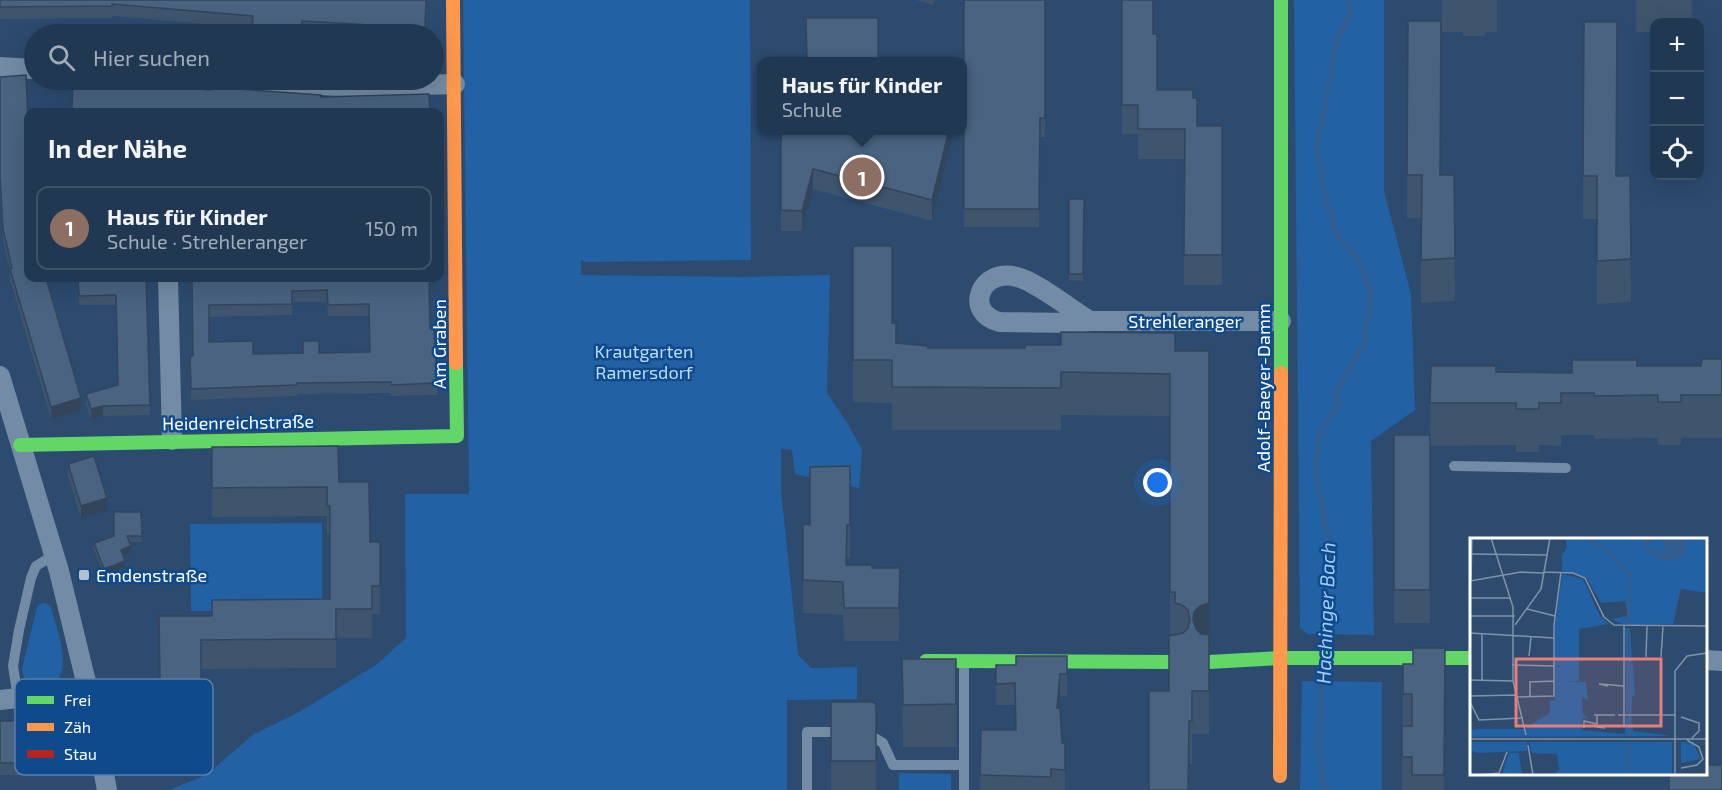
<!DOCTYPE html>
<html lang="de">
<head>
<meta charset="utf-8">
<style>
  body { margin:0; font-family:"Exo 2",sans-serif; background:#293f5a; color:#f1f3f6 }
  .controls { position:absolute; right:18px; top:18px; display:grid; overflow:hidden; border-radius:12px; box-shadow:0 6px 24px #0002 }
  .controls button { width:54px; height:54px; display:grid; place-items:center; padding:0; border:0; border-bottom:2px solid #3e526a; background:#213853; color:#f1f3f6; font:30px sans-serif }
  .you { position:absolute; left:1158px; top:483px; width:21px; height:21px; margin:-15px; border:4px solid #fff; border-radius:50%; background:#1a73e8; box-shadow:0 0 0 9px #1a73e833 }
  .badge { display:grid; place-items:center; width:39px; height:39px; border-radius:50%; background:#b5c0cd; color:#fff; font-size:20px; font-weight:700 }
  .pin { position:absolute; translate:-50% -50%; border:3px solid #fff; box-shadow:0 2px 6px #0006 }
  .popup { position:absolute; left:757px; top:57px; width:210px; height:78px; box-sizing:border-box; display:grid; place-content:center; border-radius:12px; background:#213853; filter:drop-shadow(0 2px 4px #0005); font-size:20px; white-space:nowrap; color:#a2acb8 }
  .popup b { font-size:22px; color:#f1f3f6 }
  .popup::after { content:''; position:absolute; left:50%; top:100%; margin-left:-12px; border:12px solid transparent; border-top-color:#213853 }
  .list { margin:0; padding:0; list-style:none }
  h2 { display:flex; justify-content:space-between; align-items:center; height:78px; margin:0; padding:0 24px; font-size:26px }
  h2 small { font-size:20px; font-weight:400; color:#a2acb8 }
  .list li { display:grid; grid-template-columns:39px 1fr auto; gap:18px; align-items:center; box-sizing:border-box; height:84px; margin:0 12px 12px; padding:0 12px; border:2px solid #3e526a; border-radius:12px }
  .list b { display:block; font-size:22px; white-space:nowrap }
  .list p { margin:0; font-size:20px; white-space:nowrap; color:#a2acb8 }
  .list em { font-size:20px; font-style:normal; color:#a2acb8 }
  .icon { flex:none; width:33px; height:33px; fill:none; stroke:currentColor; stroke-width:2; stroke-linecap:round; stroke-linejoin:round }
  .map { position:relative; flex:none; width:1722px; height:790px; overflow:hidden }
  .search { position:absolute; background:#213853; box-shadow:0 6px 24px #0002; left:24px; top:24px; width:420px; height:66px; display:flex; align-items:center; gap:15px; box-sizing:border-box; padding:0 21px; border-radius:33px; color:#a2acb8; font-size:22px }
  .panel { position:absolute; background:#213853; box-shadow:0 6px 24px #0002; left:24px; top:108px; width:420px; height:174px; border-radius:12px }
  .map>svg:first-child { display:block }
  .green { fill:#2261a4 }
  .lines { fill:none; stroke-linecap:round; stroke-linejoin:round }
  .stream { stroke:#335d8e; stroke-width:5 }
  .lane { stroke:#738ba4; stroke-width:10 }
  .street { stroke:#738ba4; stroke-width:20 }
  .fast { stroke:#63d668; stroke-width:14 }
  .slow { stroke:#ff974d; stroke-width:14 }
  .wall { fill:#3f556e; fill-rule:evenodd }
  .shaded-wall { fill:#33455a }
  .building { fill:#496380; stroke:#33455a; stroke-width:1.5; fill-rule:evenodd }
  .poi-dot { fill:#b5c0cd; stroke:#0f4a8c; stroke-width:2 }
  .labels { text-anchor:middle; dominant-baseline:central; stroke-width:5; stroke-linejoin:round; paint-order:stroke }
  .street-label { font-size:18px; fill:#fff; stroke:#0f4a8c }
  .park-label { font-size:18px; fill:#bcdcfe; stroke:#0f4a8c }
  .poi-label { font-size:18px; fill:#fff; stroke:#0f4a8c; text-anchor:start }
  .water-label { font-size:20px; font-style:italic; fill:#a1cdfa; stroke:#0f4a8c }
  .inset-river { fill:none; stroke:#335d8e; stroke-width:3 }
  .inset-road { fill:none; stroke:#8093a9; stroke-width:1.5 }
  .view { fill:#e67e7e; fill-opacity:0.15; stroke:#e67e7e; stroke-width:3 }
  .inset-edge { fill:none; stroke:#fff; stroke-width:3 }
  .key { fill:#0f4a8c; stroke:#5780ae; stroke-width:1.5 }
  .key-label { font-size:16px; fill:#fff }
</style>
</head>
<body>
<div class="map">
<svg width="1722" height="790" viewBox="0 0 1722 790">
  <rect width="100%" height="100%" fill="#2c4b6f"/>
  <g class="green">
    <polygon points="463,0 750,0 751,260 586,262 581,260 581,275 743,277 830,275 827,393 848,424 862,450 859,488 795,474 792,450 781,449 781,490 798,655 811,668 857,667 857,699 787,700 787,790 169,790 206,775 254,734 299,712 376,665 406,638 405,494 469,494"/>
    <polygon points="1294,0 1384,0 1384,191 1411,294 1415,410 1371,441 1374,635 1308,634 1300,628"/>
    <polygon points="322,523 322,610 191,611 190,524"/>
    <path d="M46 603 51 607C56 628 77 677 48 686 39 688 32 686 25 680L22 669 37 607 40 604Z"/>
    <polygon points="1302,681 1382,682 1382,790 1300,790"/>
    <polygon points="899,773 951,774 951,790 899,790"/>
  </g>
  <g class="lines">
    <g class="stream">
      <polyline points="1323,651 1329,541 1315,469 1318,441 1324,425 1338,407 1336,392 1364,344 1371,293 1359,260 1338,237 1326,202 1317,149 1337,40 1352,11 1348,0"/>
      <polyline points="1323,666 1319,753 1325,790"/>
    </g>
    <g class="lane">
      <polyline points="1454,466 1566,468"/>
      <polyline points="964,661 964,790"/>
      <polyline points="18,698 13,666 19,630 31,578 36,566 54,555"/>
      <polyline points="865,732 883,743 893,765 964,765"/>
      <polyline points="807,790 807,732 843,732"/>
    </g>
    <g class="street">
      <polyline points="0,67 34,69"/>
      <polyline points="227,80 357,87 455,84"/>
      <polyline points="168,278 172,440"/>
      <path d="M1090 321C1072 310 1035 281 1017 277 980 267 963 313 1000 322L1076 323 1090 321H1281"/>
      <polyline points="0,376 59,571 88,690 107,790"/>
      <polyline points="1706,660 1722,661"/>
      <polyline points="0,700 88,690"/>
    </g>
    <g class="fast">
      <polyline points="1281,373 1281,0"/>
      <polyline points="20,445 457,436 456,363"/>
      <polyline points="926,661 1174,662"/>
      <polyline points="1209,662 1281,658 1472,658"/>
    </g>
    <g class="slow">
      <polyline points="453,0 456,363"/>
      <polyline points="1280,776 1281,373"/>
    </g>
  </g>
  <g class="wall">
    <polygon points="0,0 427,0 425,34 335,34 302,32 302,34 252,34 252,28 112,16 112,18 0,19"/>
    <polygon points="916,0 935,0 933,5"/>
    <polygon points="964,0 1045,0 1045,137 1040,137 1039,227 964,227"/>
    <polygon points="1122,0 1153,34 1157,90 1193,98 1197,126 1222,126 1222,285 1184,285 1184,159 1138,159 1138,134 1122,134"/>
    <polygon points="1442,0 1497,0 1497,32 1485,32 1485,36 1463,36 1463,32 1442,32"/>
    <polygon points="1636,0 1692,0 1692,22 1654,22 1654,32 1636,32"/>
    <polygon points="1408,21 1441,175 1454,175 1455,301 1421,303 1421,218 1407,218"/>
    <polygon points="1584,22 1616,176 1630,176 1631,302 1597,304 1597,219 1583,219"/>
    <polygon points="0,77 28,278 81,410 51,419 10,280 10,271 3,241 0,189"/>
    <polygon points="73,80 321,97 430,112 72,112"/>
    <polygon points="781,130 954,130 932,221 813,189 802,231 781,231"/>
    <polygon points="1069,199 1084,199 1083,281 1069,280"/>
    <polygon points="853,246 892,323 896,343 928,348 1209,351 1209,734 1192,734 1192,764 1189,764 1189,790 1149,790 1169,691 1174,635 1170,634 1170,416 1061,415 1061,430 892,430 892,403 853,402"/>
    <polygon points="78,278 146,278 150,415 103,416 91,419 86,404 86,394 118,385 116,305 79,305"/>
    <path d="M191 278H429L430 328 437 383V395L391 396V393L297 394V396L191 400 190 356H193ZM292 302H327L328 316H369L370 352 253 354 209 342V317L292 315Z"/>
    <polygon points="1722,359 1722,438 1681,438 1681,445 1658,445 1658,438 1594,439 1594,435 1561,435 1561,446 1539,445 1539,452 1516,452 1516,445 1430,446 1431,366 1496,372 1572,373 1637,366 1701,366"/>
    <rect x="1394" y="435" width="36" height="188"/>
    <polygon points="212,447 339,482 370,542 380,542 380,614 372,614 372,638 336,638 336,668 201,669 201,770 161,770 159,616 212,616 330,599 330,534 327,534 327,516 212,517"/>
    <polygon points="68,464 107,511 81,518 68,476"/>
    <polygon points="850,466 850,558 847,558 847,565 872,568 900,601 899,641 844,641 843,615 803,613 803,524 810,525"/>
    <polygon points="141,512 142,542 129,542 131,552 123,555 125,567 104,575 94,550 94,543 114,536"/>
    <polygon points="1067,656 1067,696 1060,696 1059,708 1062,743 1065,743 1065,790 980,790 981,730 1015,730 1015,705 996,705 996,665 1016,665"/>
    <polygon points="902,659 956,704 956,747 903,747"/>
    <polygon points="1403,664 1445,691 1444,790 1402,790"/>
    <polygon points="831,702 876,705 876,790 831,790"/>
    <polygon points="56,716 56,764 20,764 20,775 0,775 0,721 17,721"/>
  </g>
  <g class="shaded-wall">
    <polygon points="949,130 954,130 932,221 932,200"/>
    <polygon points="813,169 813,189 802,231 802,211"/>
    <polygon points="1209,351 1209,645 1193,662 1193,619"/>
    <polygon points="81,398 81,410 51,419 51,407"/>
    <polygon points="103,406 103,416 91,419 91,409"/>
    <polygon points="107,498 107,511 81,518 81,506"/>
    <polygon points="131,546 131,552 121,556 121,550"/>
    <polygon points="125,561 125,567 104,575 104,569"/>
    <polygon points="900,568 900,601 899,641 899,608"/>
    <polygon points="1060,674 1060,696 1057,730 1057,708"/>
  </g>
  <g class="building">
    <polygon points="0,0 426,0 425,28 302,21 301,34 252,34 253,16 112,4 112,6 0,7"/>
    <polygon points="964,0 1045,0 1045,118 1040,118 1039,209 964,209"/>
    <polygon points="1122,0 1153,0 1153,34 1157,34 1157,90 1193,90 1193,98 1197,98 1197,126 1222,126 1222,255 1184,255 1185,129 1138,129 1138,105 1122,105"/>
    <polygon points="806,18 878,18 878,62 807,62"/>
    <polygon points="1408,21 1441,21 1440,175 1454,175 1455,258 1421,260 1422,175 1407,175"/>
    <polygon points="1584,22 1617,22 1616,176 1630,176 1631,259 1597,261 1597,176 1583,176"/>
    <polygon points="26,75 28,122 28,278 46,278 81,398 51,407 10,269 12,268 3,229 0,177 0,77"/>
    <polygon points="73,80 101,80 182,85 182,88 210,90 210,87 321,95 321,97 429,94 430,112 117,112 72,109"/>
    <polygon points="781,130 949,130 932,200 813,169 802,211 781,210"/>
    <polygon points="1069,199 1084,199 1083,274 1069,274"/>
    <polygon points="853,246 892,246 892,323 896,323 896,343 928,346 928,348 1025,348 1025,345 1061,345 1061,332 1175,333 1175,351 1209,351 1209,603 1200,606 1194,612 1193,619 1196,629 1201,634 1209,635 1209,691 1192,691 1192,721 1189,721 1188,790 1149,790 1149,691 1169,691 1169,636 1183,633 1188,628 1190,620 1188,610 1182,605 1175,603 1175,592 1170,592 1170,374 1061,372 1061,388 892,387 892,360 853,360"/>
    <polygon points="78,278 146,278 150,405 103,406 91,409 86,394 118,385 116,295 79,296"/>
    <path d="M192 278H429L430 328H434L437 383 391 385V382L297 383V385L191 389 190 356H193ZM327 290 328 305 369 304 370 352 319 353V341H303V353L253 354V341L209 342V305L292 304V291Z"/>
    <polygon points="1702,359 1722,359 1722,395 1681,395 1681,402 1658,402 1658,395 1594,396 1594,393 1561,393 1561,403 1539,403 1539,409 1516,409 1516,403 1430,403 1431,366 1496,366 1496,372 1572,373 1572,360 1637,360 1637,366 1701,366"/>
    <rect x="1394" y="435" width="36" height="155"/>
    <polygon points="338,446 339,482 369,482 370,542 380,542 380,586 372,586 372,609 336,609 336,639 201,640 201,741 161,741 159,616 212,616 212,600 330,599 330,506 327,506 327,487 212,488 212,447"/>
    <polygon points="94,456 107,498 81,506 68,464"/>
    <polygon points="850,466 850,525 847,525 846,565 872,565 872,568 900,568 899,608 844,608 843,582 803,580 803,524 810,525 810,467"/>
    <polygon points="114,512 141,512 142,536 127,536 131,546 121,550 125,561 104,569 94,543 114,536"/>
    <polygon points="1413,648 1445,648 1444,775 1412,775 1412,757 1402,757 1402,726 1412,726 1412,694 1403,694 1403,664 1413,664"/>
    <polygon points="1016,656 1067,656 1067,674 1060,674 1057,708 1060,708 1062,743 1065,743 1065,770 1051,769 1051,777 980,775 981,730 1016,730 1015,683 996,684 996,665 1016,665"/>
    <polygon points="902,659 956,659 956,704 903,705"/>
    <polygon points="831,702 873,702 876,705 876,761 831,761"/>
    <polygon points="17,716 56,716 56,751 20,752 20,763 0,763 0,721 17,721"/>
    <polygon points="1706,765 1722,765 1722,790 1669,790 1669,774 1706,774"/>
  </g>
  <rect class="poi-dot" x="78" y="569" width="12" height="12" rx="3"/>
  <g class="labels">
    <g class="street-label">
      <text x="1185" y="321">Strehleranger</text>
      <text transform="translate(439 344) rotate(-90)">Am Graben</text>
      <text transform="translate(1263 388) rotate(-90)">Adolf-Baeyer-Damm</text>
      <text transform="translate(238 422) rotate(-1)">Heidenreichstraße</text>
    </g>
    <g class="park-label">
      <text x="644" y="351">Krautgarten<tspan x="644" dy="21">Ramersdorf</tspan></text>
    </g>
    <g class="poi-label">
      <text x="96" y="575">Emdenstraße</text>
    </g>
    <g class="water-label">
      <text transform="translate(1325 613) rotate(-88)">Hachinger Bach</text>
    </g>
  </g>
  <g transform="translate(1470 538)">
    <rect width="237" height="237" fill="#2c4b6f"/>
    <path d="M95 0H237V55L211 51 203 86H153L141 81 158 78 155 63 131 65 116 39 92 33V17L97 9ZM92 36 113 41 130 78 139 86 109 91V143L95 144H116L118 162 112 159V163L113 176 118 180 112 181V192L155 196 156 179H162L163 193 202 198 0 199V192L7 191H54L80 175V163L85 162V87ZM160 90 165 156 162 159V175H156L155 91ZM0 204H57L58 209 57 213 8 215 0 212ZM59 204H202V237H84L89 232 87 216 62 215ZM211 204 223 205 231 221 211 225ZM39 215H49L52 237H32Z" fill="#2261a4"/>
    <path d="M183 0 178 8 191 15 195 12V0L216 1V15L204 22H190L172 9 174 3Z" fill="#335d8e"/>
    <path class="inset-river" d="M121 0 123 8 136 11 161 38 158 85M158 90 160 198M157 237 160 205"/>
    <path class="inset-road" d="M21 0 43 69V143L56 197M0 16 77 17M74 34 103 35 115 40 134 79 144 87 237 88M0 43 51 34 74 35M1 43 2 0M0 60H41M57 71 85 78M0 78H45M45 87 71 51 80 0M0 95 84 100M59 118 61 99M176 119 177 88M191 119 193 88M42 127 84 128M0 142 43 143M12 142V95M138 148 129 146 154 148M0 158 47 157M60 158V144L84 143M47 159 84 158V87L91 34M0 164 9 182 53 180M124 177H145M127 177V189L135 190M148 177H205M211 179 229 185V193L222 200M154 187V88M114 190V183L127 186M0 201H237M58 207 63 237M211 230 227 227 233 221 229 209 217 202M11 237 29 235 37 214M205 237V133L217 118 237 115"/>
    <path class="view" d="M46 121H191V188H46Z"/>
    <rect width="237" height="237" class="inset-edge"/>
  </g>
  <rect x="15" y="679" width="198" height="96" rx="9" class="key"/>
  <rect x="27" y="696" width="27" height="8" fill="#63d668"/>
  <rect x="27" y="723" width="27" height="8" fill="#ff974d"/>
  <rect x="27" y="750" width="27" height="8" fill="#b3261e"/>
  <g class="key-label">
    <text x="64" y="706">Frei</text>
    <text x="64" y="733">Zäh</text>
    <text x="64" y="760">Stau</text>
  </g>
</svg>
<div class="controls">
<button>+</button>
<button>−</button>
<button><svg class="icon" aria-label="locate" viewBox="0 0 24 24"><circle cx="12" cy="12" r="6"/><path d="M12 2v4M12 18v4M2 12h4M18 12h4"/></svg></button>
</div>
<div class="you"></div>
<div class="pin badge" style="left:862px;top:177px;background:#8d6e63">1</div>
<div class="popup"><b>Haus für Kinder</b>Schule</div>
<div class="search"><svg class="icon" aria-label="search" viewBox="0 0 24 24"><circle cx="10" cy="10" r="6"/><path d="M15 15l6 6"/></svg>Hier suchen</div>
<section class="panel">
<h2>In der Nähe<small></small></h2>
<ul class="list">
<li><span class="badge" style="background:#8d6e63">1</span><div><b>Haus für Kinder</b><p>Schule · Strehleranger</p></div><em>150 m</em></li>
</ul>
</section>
</div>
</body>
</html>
